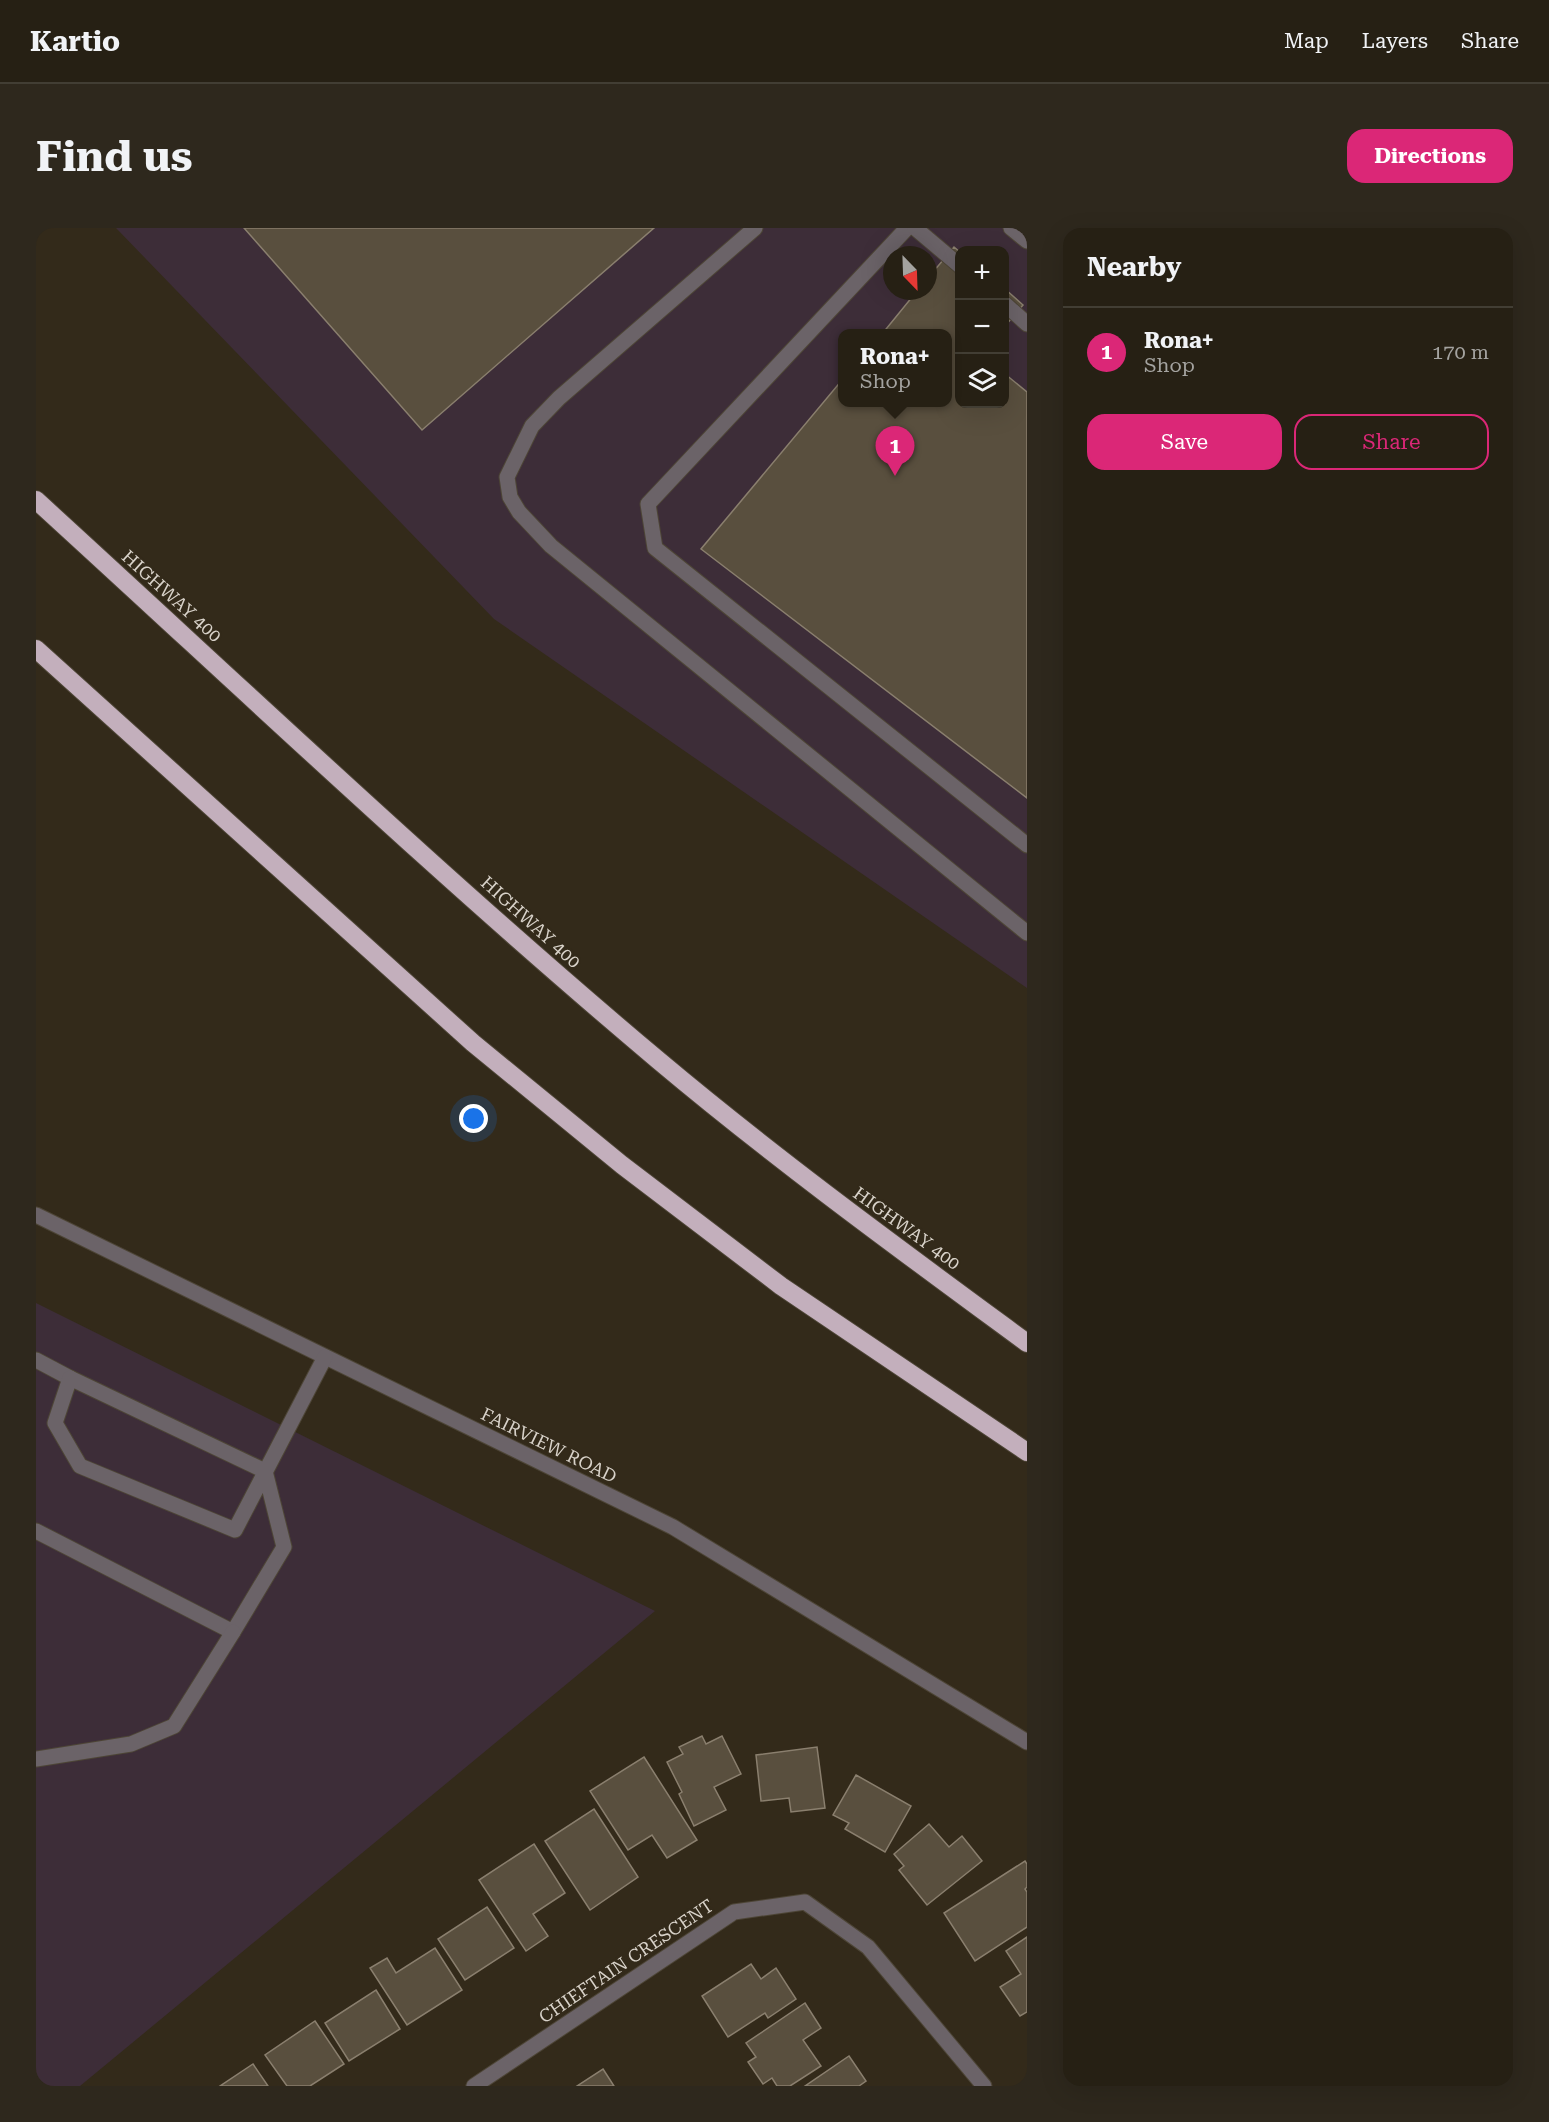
<!DOCTYPE html>
<html lang="en">
<head>
<meta charset="utf-8">
<style>
  body { margin:0; font-family:"Roboto Serif",serif; background:#2e281d; color:#f1f3f6 }
  .controls { position:absolute; right:18px; top:18px; display:grid; overflow:hidden; border-radius:12px; box-shadow:0 6px 24px #0002 }
  .controls button { width:54px; height:54px; display:grid; place-items:center; padding:0; border:0; border-bottom:2px solid #423e34; background:#262014; color:#f1f3f6; font:30px sans-serif }
  .compass { position:absolute; left:847px; top:18px; width:54px; height:54px; border-radius:50%; background:#262014; box-shadow:0 6px 24px #0002; rotate:157deg }
  .you { position:absolute; left:438px; top:891px; width:21px; height:21px; margin:-15px; border:4px solid #fff; border-radius:50%; background:#1a73e8; box-shadow:0 0 0 9px #1a73e833 }
  .badge { display:grid; place-items:center; width:39px; height:39px; border-radius:50%; background:#db2777; color:#fff; font-size:20px; font-weight:700 }
  .pin { position:absolute; translate:-50% -50px; filter:drop-shadow(0 2px 3px #0008) }
  .pin::after { content:''; position:absolute; top:32px; width:21px; height:18px; background:inherit; clip-path:polygon(0 0,100% 0,50% 100%) }
  .popup { position:absolute; left:802px; top:101px; width:114px; height:78px; box-sizing:border-box; display:grid; place-content:center; border-radius:12px; background:#262014; filter:drop-shadow(0 2px 4px #0005); font-size:20px; white-space:nowrap; color:#a4a3a0 }
  .popup b { font-size:22px; color:#f1f3f6 }
  .popup::after { content:''; position:absolute; left:50%; top:100%; margin-left:-12px; border:12px solid transparent; border-top-color:#262014 }
  .list { margin:0; padding:0; list-style:none }
  h2 { display:flex; justify-content:space-between; align-items:center; height:78px; margin:0; padding:0 24px; font-size:26px }
  h2 small { font-size:20px; font-weight:400; color:#a4a3a0 }
  .list li { display:grid; grid-template-columns:39px 1fr auto; gap:18px; align-items:center; box-sizing:border-box; height:90px; padding:0 24px; border-top:2px solid #423e34 }
  .list b { display:block; font-size:22px; white-space:nowrap }
  .list p { margin:0; font-size:20px; white-space:nowrap; color:#a4a3a0 }
  .list em { font-size:20px; font-style:normal; color:#a4a3a0 }
  .actions { display:flex; gap:12px; padding:18px 24px }
  .actions a { flex:1; padding:14px 0; border:2px solid #db2777; border-radius:18px; text-align:center; font-size:21px; color:#db2777 }
  .actions .main { background:#db2777; color:#fff }
  .icon { flex:none; width:33px; height:33px; fill:none; stroke:currentColor; stroke-width:2; stroke-linecap:round; stroke-linejoin:round }
  .map { position:relative; flex:none; width:991px; height:1858px; overflow:hidden; border-radius:18px }
  header { display:flex; align-items:center; gap:36px; box-sizing:border-box; height:84px; padding:0 30px; background:#262014; border-bottom:2px solid #423e34 }
  header strong { font-size:28px }
  nav { display:flex; gap:33px; margin-inline-start:auto; font-size:21px }
  .intro { display:flex; align-items:center; justify-content:space-between; box-sizing:border-box; height:144px; padding:0 36px }
  h1 { margin:0; font-size:42px }
  .button { padding:15px 27px; border-radius:18px; background:#db2777; color:#fff; font-size:21px; font-weight:700 }
  main { display:flex; gap:36px; padding:0 36px }
  aside { flex:1; background:#262014; border-radius:18px; box-shadow:0 6px 24px #0002 }
  .map>svg:first-child { display:block }
  .commercial { fill:#3d2d38; fill-rule:evenodd }
  .building { fill:#594f3e; stroke:#8a7f6e; stroke-width:1.5 }
  .lines { fill:none; stroke-linecap:round; stroke-linejoin:round }
  .minor-casing { stroke:#4d4536; stroke-width:17 }
  .highway-casing { stroke:#4d4536; stroke-width:20 }
  .minor { stroke:#6b6368; stroke-width:15 }
  .highway { stroke:#c3afbc; stroke-width:18 }
  .labels { text-anchor:middle; dominant-baseline:central; stroke-width:4.5; stroke-linejoin:round; paint-order:stroke }
  .street-label { font-size:18px; fill:#d8d2c9; stroke:#332a1a }
</style>
</head>
<body>
<header>
<strong>Kartio</strong>
<nav><a>Map</a><a>Layers</a><a>Share</a></nav>
</header>
<div class="intro"><h1>Find us</h1><a class="button">Directions</a></div>
<main>
<div class="map">
<svg width="991" height="1858" viewBox="0 0 991 1858">
  <rect width="100%" height="100%" fill="#332a1a"/>
  <g class="commercial">
    <path d="M80 0H991V760L458 391ZM924 22H969V176H924ZM856 27H892V63H856ZM806 106H912V174H806Z"/>
    <polygon points="0,1075 619,1383 44,1858 0,1858"/>
  </g>
  <g class="building">
    <polygon points="208,0 618,0 386,202"/>
    <polygon points="918,19 924,24 924,176 969,176 969,146 991,164 991,570 665,321 806,152 806,174 912,174 912,106 846,106 881,63 892,63 892,50"/>
    <polygon points="969,61 987,77 969,98"/>
    <polygon points="666,1508 670,1516 686,1508 705,1546 678,1559 690,1582 658,1598 643,1566 646,1564 631,1534 647,1526 643,1519"/>
    <polygon points="781,1519 789,1580 755,1584 753,1570 725,1573 720,1527"/>
    <polygon points="608,1529 661,1612 631,1630 616,1607 592,1622 554,1563"/>
    <polygon points="820,1547 875,1578 849,1624 809,1601 813,1595 797,1587"/>
    <polygon points="558,1581 602,1649 554,1682 509,1613"/>
    <polygon points="893,1596 913,1619 926,1608 946,1633 891,1677 863,1642 868,1638 858,1626"/>
    <polygon points="498,1616 529,1665 497,1686 512,1708 490,1723 443,1652"/>
    <polygon points="989,1633 991,1636 991,1659 989,1661 991,1664 991,1699 939,1733 908,1685"/>
    <polygon points="451,1679 478,1720 429,1752 402,1711"/>
    <polygon points="991,1709 991,1784 984,1788 964,1759 985,1746 970,1723"/>
    <polygon points="399,1720 426,1762 371,1797 334,1740 351,1730 360,1745"/>
    <polygon points="715,1736 725,1751 740,1740 760,1771 732,1790 729,1785 692,1809 666,1768"/>
    <polygon points="340,1762 364,1801 313,1833 289,1795"/>
    <polygon points="769,1775 785,1800 767,1812 785,1838 754,1858 741,1858 736,1850 727,1856 712,1834 720,1829 710,1815"/>
    <polygon points="279,1793 308,1836 274,1858 251,1858 229,1827"/>
    <polygon points="813,1828 830,1853 823,1858 769,1858"/>
    <polygon points="217,1836 232,1858 184,1858"/>
    <polygon points="567,1841 578,1858 541,1858"/>
  </g>
  <g class="lines">
    <g class="minor-casing">
      <g id="minor">
        <polyline points="719,0 523,170 496,198 471,249 474,269 483,284 515,318 991,705"/>
        <polyline points="871,0 612,276 619,320 991,617"/>
        <polyline points="879,0 924,38"/>
        <polyline points="975,0 991,13"/>
        <polyline points="969,76 991,96"/>
        <polyline points="0,987 637,1299 991,1514"/>
        <polyline points="0,1132 34,1150"/>
        <polyline points="0,1303 197,1404 248,1319 229,1243 34,1150 19,1195 44,1238 199,1302 289,1129"/>
        <polyline points="0,1531 95,1516 138,1498 197,1404"/>
        <polyline points="438,1858 698,1684 769,1674 832,1719 948,1858"/>
      </g>
    </g>
    <g class="highway-casing">
      <g id="highway">
        <path d="M0 272C206 460 409 653 622 832 741 932 866 1023 991 1115"/>
        <polyline points="0,421 437,815 586,937 745,1058 991,1224"/>
      </g>
    </g>
    <use href="#minor" class="minor"/>
    <use href="#highway" class="highway"/>
  </g>
  <g class="labels">
    <g class="street-label">
      <text transform="translate(136 368) rotate(42)">HIGHWAY 400</text>
      <text transform="translate(495 694) rotate(42)">HIGHWAY 400</text>
      <text transform="translate(871 1000) rotate(36)">HIGHWAY 400</text>
      <text transform="translate(513 1217) rotate(26)">FAIRVIEW ROAD</text>
      <text transform="translate(590 1733) rotate(-34)">CHIEFTAIN CRESCENT</text>
    </g>
  </g>
</svg>
<div class="controls">
<button>+</button>
<button>−</button>
<button><svg class="icon" aria-label="layers" viewBox="0 0 24 24"><path d="M12 4l9 5-9 5-9-5zM3 14l9 5 9-5"/></svg></button>
</div>
<svg class="compass" viewBox="-18 -18 36 36"><path d="M0-13l5 13h-10z" fill="#e53935"/><path d="M0 13l5-13h-10z" fill="#a4a3a0"/></svg>
<div class="you"></div>
<div class="pin badge" style="left:859px;top:248px">1</div>
<div class="popup"><b>Rona+</b>Shop</div>
</div>
<aside>
<h2>Nearby<small></small></h2>
<ul class="list">
<li><span class="badge">1</span><div><b>Rona+</b><p>Shop</p></div><em>170 m</em></li>
</ul>
<div class="actions"><a class="main">Save</a><a>Share</a></div>
</aside>
</main>
</body>
</html>
